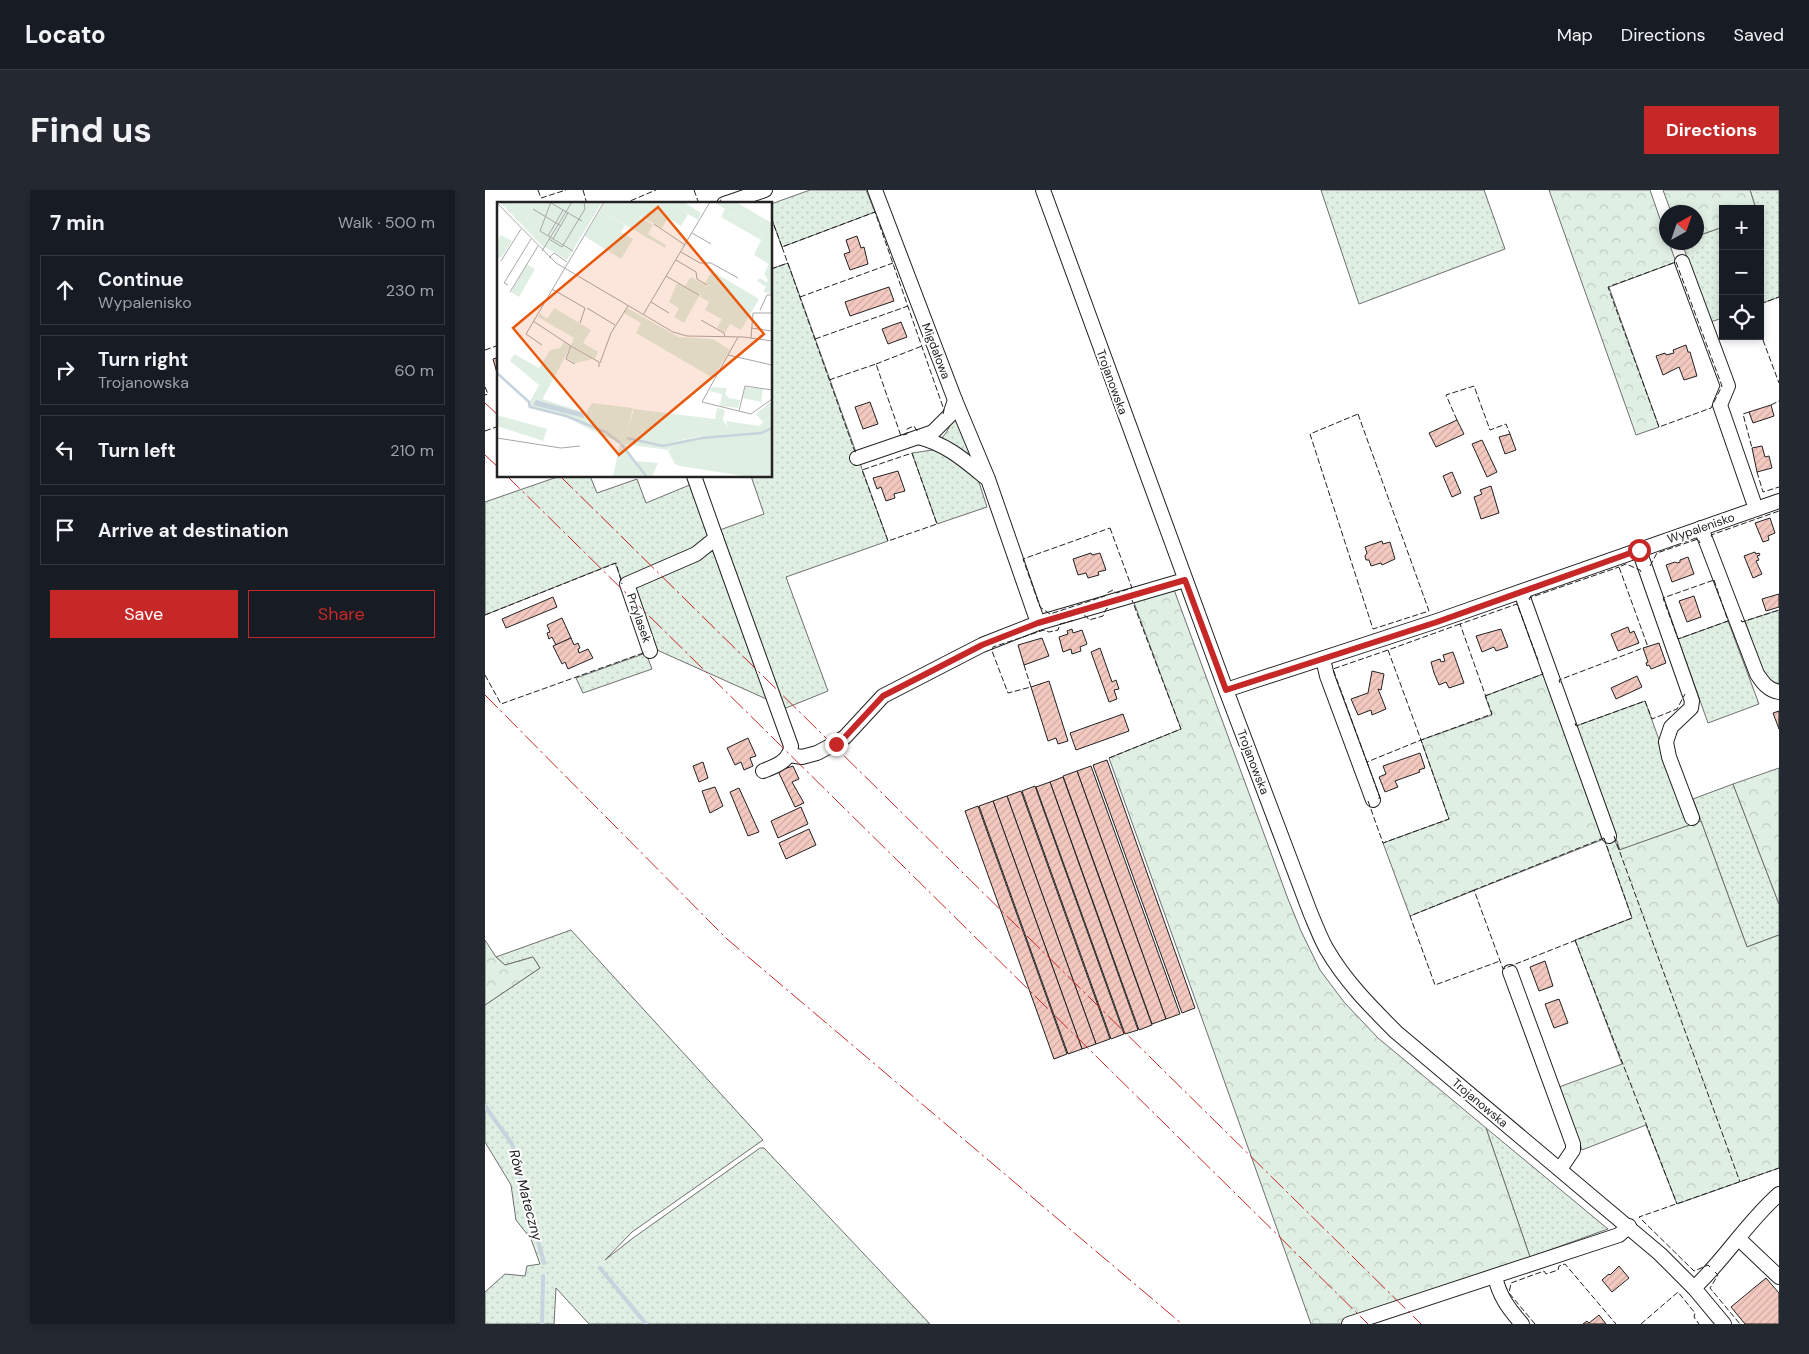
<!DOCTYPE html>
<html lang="en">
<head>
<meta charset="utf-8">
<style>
  body { margin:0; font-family:"DM Sans",sans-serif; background:#242831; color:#f1f3f6 }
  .controls { position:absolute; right:15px; top:15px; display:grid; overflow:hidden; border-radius:0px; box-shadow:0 2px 8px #0003 }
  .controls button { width:45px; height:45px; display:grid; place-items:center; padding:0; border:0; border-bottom:1px solid #363941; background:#171b24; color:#f1f3f6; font:25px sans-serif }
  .compass { position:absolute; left:1174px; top:15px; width:45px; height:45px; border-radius:50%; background:#171b24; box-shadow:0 2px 8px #0003; rotate:40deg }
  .stop { position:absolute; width:15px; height:15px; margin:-11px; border:4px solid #c62828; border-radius:50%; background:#fff }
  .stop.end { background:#c62828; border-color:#fff; box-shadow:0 1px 5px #0008 }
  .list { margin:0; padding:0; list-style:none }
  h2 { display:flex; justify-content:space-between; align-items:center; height:65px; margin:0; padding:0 20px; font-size:21px }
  h2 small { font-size:16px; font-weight:400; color:#9ea1a6 }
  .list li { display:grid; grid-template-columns:32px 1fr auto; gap:15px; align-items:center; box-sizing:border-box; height:70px; margin:0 10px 10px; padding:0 10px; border:1px solid #363941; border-radius:0px }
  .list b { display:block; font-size:19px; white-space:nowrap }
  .list p { margin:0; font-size:16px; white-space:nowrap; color:#9ea1a6 }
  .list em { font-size:16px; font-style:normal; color:#9ea1a6 }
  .actions { display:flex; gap:10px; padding:15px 20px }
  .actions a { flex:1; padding:11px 0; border:1px solid #c62828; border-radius:0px; text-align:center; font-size:18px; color:#c62828 }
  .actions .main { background:#c62828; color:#fff }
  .icon { flex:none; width:28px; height:28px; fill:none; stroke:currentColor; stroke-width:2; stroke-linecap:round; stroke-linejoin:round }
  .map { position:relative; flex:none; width:1294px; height:1134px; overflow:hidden; border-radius:0px }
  header { display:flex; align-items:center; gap:30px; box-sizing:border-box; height:70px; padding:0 25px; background:#171b24; border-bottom:1px solid #363941 }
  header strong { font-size:24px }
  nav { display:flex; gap:28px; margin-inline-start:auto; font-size:18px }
  .intro { display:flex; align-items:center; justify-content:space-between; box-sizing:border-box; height:120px; padding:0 30px }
  h1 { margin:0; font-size:35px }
  .button { padding:12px 22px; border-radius:0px; background:#c62828; color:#fff; font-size:18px; font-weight:700 }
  main { display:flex; gap:30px; padding:0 30px }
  aside { flex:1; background:#171b24; border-radius:0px; box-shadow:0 2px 8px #0003 }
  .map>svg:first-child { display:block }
  .grass { fill:url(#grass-dots); stroke:#6f6f6f }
  .forest { fill:url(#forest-crowns); stroke:#6f6f6f }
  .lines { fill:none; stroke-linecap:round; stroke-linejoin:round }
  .stream { stroke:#c7d3dd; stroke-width:4 }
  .building { fill:url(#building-hatch); stroke:#222 }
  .minor-casing { stroke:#222; stroke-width:16 }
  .minor { stroke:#fff; stroke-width:14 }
  .fence { stroke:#222; stroke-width:1; stroke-dasharray:6 2.5; stroke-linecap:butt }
  .power { stroke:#c62828; stroke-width:1; stroke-dasharray:18 4 2.5 4; stroke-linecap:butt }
  .route { stroke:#c62828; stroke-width:6 }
  .labels { text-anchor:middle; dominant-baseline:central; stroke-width:4; stroke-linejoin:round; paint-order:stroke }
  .street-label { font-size:12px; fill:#222; stroke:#fff }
  .water-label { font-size:14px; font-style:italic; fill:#222; stroke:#fff }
  .inset-river { fill:none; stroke:#c7d3dd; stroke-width:2.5 }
  .inset-road { fill:none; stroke:#a7a7a7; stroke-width:1 }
  .view { fill:#e8590c; fill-opacity:0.15; stroke:#e8590c; stroke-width:2.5 }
  .inset-edge { fill:none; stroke:#222; stroke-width:2.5 }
</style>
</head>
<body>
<header>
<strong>Locato</strong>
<nav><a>Map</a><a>Directions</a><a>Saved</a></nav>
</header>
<div class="intro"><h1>Find us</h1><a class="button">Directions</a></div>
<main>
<aside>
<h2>7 min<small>Walk · 500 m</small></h2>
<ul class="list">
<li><svg class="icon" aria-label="ahead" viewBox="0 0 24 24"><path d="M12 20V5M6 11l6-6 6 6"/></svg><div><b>Continue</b><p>Wypalenisko</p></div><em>230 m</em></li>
<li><svg class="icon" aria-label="right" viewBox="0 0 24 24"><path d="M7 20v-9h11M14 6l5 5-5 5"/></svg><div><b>Turn right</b><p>Trojanowska</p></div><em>60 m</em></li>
<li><svg class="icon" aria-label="left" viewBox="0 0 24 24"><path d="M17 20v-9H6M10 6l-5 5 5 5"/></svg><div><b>Turn left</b></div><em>210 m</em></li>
<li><svg class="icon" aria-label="arrive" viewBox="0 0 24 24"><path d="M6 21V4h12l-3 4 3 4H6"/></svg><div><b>Arrive at destination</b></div></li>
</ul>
<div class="actions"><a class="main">Save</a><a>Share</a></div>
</aside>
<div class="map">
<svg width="1294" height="1134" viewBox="0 0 1294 1134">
  <defs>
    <pattern id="grass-dots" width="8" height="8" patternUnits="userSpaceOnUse" patternTransform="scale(1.25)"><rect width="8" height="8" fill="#e0efe3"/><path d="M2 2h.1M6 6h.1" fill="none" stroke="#c0cdc2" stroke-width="1.8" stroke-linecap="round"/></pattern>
    <pattern id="forest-crowns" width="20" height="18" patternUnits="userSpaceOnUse" patternTransform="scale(1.25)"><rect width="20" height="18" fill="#e0efe3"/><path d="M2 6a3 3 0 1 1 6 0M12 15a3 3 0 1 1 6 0" fill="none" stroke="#c0cdc2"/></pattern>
    <pattern id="building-hatch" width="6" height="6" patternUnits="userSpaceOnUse" patternTransform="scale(1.25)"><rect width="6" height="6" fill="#f3c9c0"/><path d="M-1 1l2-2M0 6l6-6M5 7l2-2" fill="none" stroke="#d0aca5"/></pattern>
  </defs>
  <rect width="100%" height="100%" fill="#fff"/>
  <g class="grass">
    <polygon points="325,0 381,0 390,22 297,57 286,27 286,14"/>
    <polygon points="836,0 999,0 1020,59 874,114"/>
    <polygon points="1265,0 1294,0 1294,107 1275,114 1275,19 1271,19"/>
    <polygon points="1238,37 1238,128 1225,132 1197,53 1212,52 1212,46"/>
    <polygon points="303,73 403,351 301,387 343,501 296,520 232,341 279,324 266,286 286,286 286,79"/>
    <polygon points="471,224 487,270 455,250 461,243"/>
    <polygon points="447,260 460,264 492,286 502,317 452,334 427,263"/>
    <polygon points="75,286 105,286 112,303 152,289 161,313 207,294 223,347 210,361 137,391 130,373 0,425 0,312"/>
    <polygon points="228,361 232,364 288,512 172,460 168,460 150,404 153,394 161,389"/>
    <polygon points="1294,420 1294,493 1293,494 1280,488 1260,431"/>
    <polygon points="1243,431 1274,514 1223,533 1193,449"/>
    <polygon points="161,463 167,479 98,503 91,488"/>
    <polygon points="1160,511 1205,635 1135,660 1091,536"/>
    <polygon points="1248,594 1294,714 1294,745 1262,757 1208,609"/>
    <polygon points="86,740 278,950 147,1042 120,1070 148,1048 275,958 279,958 445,1134 104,1134 71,1098 69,1134 0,1134 0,1102 20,1084 40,1086 42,1076 55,1074 46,1049 31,1030 26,995 0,952 0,815 55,778 48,767 20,775 11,767"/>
    <polygon points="1001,938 1123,1039 1045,1067"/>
  </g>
  <g class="forest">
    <polygon points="1064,0 1165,0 1181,46 1182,52 1184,53 1191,72 1124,97 1174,237 1151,245"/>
    <polygon points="1178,0 1265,0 1271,19 1238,19 1238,37 1212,46 1212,22 1186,22"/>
    <polygon points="688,397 803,709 816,741 835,780 859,812 893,848 1001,938 1045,1067 858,1134 826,1134 624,568 696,539 648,410"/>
    <polygon points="1058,484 1134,660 1216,631 1262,757 1294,745 1294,978 1192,1014 1161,935 1097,960 1074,897 1137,874 1090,750 1147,728 1119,649 925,726 898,653 964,629 936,550 1007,525 1000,506"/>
    <polygon points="1294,578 1294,714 1248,594"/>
    <polygon points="0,750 11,767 20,775 48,767 55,778 0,815"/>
  </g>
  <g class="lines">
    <g class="stream">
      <polyline points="0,916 27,954 59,1073"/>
      <polyline points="115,1078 161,1134"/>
      <polyline points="57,1134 58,1086"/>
    </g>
  </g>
  <g class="building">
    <polygon points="372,46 376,58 379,57 383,74 365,80 359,64 365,62 361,50"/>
    <polygon points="404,97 409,111 365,126 360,112"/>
    <polygon points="416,132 422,147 403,154 397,139"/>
    <polygon points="1201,155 1203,162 1205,162 1212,186 1199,190 1194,177 1178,185 1171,166 1180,163 1181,165 1189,163 1188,160"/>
    <polygon points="14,167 14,182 12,183 8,169"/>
    <polygon points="385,212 393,234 378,239 370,217"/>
    <polygon points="1286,215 1289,226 1268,233 1264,222"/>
    <polygon points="972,230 979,244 951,257 944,243"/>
    <polygon points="1025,244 1031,260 1020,264 1014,247"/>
    <polygon points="997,250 1012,282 1002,287 987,254"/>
    <polygon points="1277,256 1280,267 1284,266 1287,278 1272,282 1267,258"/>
    <polygon points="413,281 420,301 409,304 410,308 401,311 396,297 392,299 388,288"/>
    <polygon points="967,282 976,303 967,307 958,286"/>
    <polygon points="1006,296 1014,323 996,329 989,307 997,304 995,300"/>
    <polygon points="1285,328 1290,343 1283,346 1284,350 1278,352 1270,333"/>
    <polygon points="897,351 898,354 905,352 910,369 897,375 896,373 886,376 884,370 881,370 880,366 882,363 880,357"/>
    <polygon points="1270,362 1271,364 1274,363 1275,365 1272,366 1274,370 1271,371 1277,384 1268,388 1259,366"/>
    <polygon points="606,363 607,365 615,363 621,380 613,382 614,385 603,388 601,383 593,385 588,369"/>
    <polygon points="1203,367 1209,384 1187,392 1181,375 1190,372 1192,373 1195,372 1195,370"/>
    <polygon points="1294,404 1294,417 1281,421 1277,409"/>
    <polygon points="1209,406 1216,427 1202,432 1194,411"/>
    <polygon points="68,407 72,417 21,438 17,429"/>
    <polygon points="77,428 86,448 71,455 67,447 64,449 62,443 65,442 62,435"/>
    <polygon points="1143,437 1145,443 1149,441 1154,453 1133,461 1126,444"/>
    <polygon points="587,439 588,443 597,440 602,454 595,457 596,461 587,464 586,459 578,462 574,447 583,444 582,441"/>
    <polygon points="1016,439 1023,457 1011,461 1009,457 997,462 991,446"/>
    <polygon points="86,448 89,455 93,453 95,458 93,459 94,463 103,459 108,468 83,479 80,472 77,474 68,456"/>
    <polygon points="557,448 564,466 539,475 533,455"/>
    <polygon points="1174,453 1181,473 1166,479 1164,475 1162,476 1161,473 1163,472 1158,458"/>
    <polygon points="615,458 627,492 631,490 634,499 629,500 632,509 624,512 606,462"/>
    <polygon points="968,462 979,493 964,498 961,492 954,495 949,483 946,472 955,469 956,472 960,471 958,465"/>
    <polygon points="887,481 899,484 896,500 893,499 901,519 887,525 886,520 873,525 866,509 883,503"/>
    <polygon points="1152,486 1157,497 1131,509 1126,498"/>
    <polygon points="564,491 583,551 573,554 571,548 563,551 546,497"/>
    <polygon points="1294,521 1294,539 1288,523"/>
    <polygon points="638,524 644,541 591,560 585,543"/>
    <polygon points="263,548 271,566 265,568 268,576 259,580 256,572 250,575 242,558"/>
    <polygon points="935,563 940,578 934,580 935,582 910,591 913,597 900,602 894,587 901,584 898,576"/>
    <polygon points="622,570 710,818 697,823 608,575"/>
    <polygon points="218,572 223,588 214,592 208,576"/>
    <polygon points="308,576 314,589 307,592 319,613 310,617 293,581"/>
    <polygon points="606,576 695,824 681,829 592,581"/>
    <polygon points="592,581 681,829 667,834 578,586"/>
    <polygon points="578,587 667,835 654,840 565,592"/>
    <polygon points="565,592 653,840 640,844 551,597"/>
    <polygon points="550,596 639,844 626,849 537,601"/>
    <polygon points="230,597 238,616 225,623 217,601"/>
    <polygon points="254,598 274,642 263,646 245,602"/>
    <polygon points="536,601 625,849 611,854 522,606"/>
    <polygon points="522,606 611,854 597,859 508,611"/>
    <polygon points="508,611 597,859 583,864 494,616"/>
    <polygon points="493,616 582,864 569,869 480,621"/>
    <polygon points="316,617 323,634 293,648 286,631"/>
    <polygon points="324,639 331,655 301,669 294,653"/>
    <polygon points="1060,771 1068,796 1054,801 1045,777"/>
    <polygon points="1074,809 1083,833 1069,838 1060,814"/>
    <polygon points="1134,1076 1144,1088 1127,1102 1117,1090 1124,1084 1125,1085"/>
    <polygon points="1281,1088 1294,1103 1294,1134 1260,1134 1246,1117"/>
    <polygon points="1114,1125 1121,1134 1098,1134 1102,1131 1104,1133"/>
  </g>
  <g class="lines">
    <g class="minor-casing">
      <g id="minor">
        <path d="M558 0 741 500 825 722C830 734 835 747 841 758 860 791 885 816 911 842L1175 1064 1209 1098 1239 1134"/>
        <polyline points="239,14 280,0"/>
        <polyline points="1197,72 1243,196 1235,215 1271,319"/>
        <polyline points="470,210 503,289 553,433"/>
        <path d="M433 247C461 254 478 269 500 287"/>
        <polyline points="372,268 448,242 465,225 470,210 390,0"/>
        <path d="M1216 338 1272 484C1278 493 1283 500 1294 502"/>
        <path d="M231 348 306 556C305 571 291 576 278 581"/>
        <polyline points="1154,360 1207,511 1206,518 1186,537 1181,552 1184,567 1207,628"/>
        <polyline points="1036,402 1124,646"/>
        <polyline points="165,461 142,394 211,364 231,348 209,286"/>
        <polyline points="838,469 842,486 888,610"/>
        <polyline points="741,500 952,431 1294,311"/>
        <polyline points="304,565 317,567 332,563 351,553 360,547 398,506 497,455 553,433 700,390"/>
        <polyline points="1025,782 1088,954 1088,960 1075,979"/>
        <polyline points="1254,1049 1294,1087"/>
        <path d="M1010 1086C1014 1106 1024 1119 1037 1134"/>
        <path d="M1209 1098C1240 1069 1262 1032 1294 1004"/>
        <polyline points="864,1134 1134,1045 1144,1036"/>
      </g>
    </g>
    <use href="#minor" class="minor"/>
    <g class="fence">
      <polyline points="53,0 56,8 81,0"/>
      <polyline points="98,0 102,14"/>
      <polyline points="209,0 214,14"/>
      <polyline points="138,14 171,0"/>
      <polyline points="227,14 236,10"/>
      <polyline points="286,27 297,57 390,22 459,220 458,224"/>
      <polyline points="297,57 370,262 373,261"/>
      <polygon points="1191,72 1237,196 1226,218 1174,237 1123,97"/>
      <polyline points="286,79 303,73"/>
      <polyline points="315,107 408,73"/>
      <polyline points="1275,114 1294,107"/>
      <polyline points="1275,142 1294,193"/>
      <polyline points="330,149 423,116"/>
      <polyline points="0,160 14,155"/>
      <polyline points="391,174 437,156"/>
      <polyline points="344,190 391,174 416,246"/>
      <polyline points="0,197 3,204 0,205"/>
      <polyline points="1286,215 1294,211"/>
      <polyline points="1264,222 1258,224 1267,258"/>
      <polygon points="873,224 944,421 888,439 825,244"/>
      <polyline points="972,230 961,205 989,196 1005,240 1021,234 1025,244"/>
      <polyline points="0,241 14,236"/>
      <polyline points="418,245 422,244 422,239 429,236 432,241 435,240"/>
      <polygon points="427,263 452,334 403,351 377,280"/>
      <polyline points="1272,282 1278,302 1294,297"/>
      <polygon points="625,338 647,398 631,403 628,400 622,403 620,406 565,424 555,417 538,369"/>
      <polyline points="1227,347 1226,345 1294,321"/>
      <polyline points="1165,376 1172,363 1213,349 1215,353"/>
      <polyline points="1156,382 1155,380 1141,374 1134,377 1163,457"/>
      <polygon points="1229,390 1243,431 1193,449 1178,408"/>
      <polyline points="1045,410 1044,408 1134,377"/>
      <polyline points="0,425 131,373 137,394"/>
      <polyline points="599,426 601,426 604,430 618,426 621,419 623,418"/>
      <polyline points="1256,430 1257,432 1294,420"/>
      <polyline points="975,434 903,460 936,550 1007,524 975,434 1032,414 1053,470"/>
      <polyline points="539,475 546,497 523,503 507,461 508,457 559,440 564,442 573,440 575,434 590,430"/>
      <polyline points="0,485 16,514 161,462"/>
      <polyline points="1075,493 1074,490 1158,458"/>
      <polyline points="1000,506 1058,484 1057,482"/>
      <polyline points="1090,533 1091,536 1160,511 1167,529 1192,519 1200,504"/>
      <polyline points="624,568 696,539 647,410"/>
      <polyline points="882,572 895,608 893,608"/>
      <polyline points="883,611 898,653 964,629 936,550 882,572 848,479 903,460"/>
      <polyline points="1129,646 1255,992"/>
      <polygon points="1119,648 1147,728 1018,779 989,700"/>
      <polyline points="989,700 925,726 950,795 1015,771"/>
      <polyline points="1090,750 1192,1014"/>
      <polyline points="1225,1077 1223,1075 1209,1081 1154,1027 1294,978"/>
      <polyline points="1230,1082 1233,1085 1225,1098 1255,1134"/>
      <polyline points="1050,1134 1024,1103 1026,1093 1059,1081 1061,1084 1073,1080 1074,1076 1080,1074 1131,1134"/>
      <polyline points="1156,1134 1193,1102 1210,1123 1209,1127 1214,1134"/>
    </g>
    <g class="power">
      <polyline points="0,213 14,226"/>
      <polyline points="0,265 14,278"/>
      <polyline points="22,286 883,1134"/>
      <polyline points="75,286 936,1134"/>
      <polyline points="0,505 242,749 697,1134"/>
    </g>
  </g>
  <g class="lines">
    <polyline class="route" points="351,554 360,547 398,506 497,455 553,433 700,390 741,500 952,432 1154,360"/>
  </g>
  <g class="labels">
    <g class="street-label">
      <text transform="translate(451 161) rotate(69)">Migdałowa</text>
      <text transform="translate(627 192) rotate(70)">Trojanowska</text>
      <text transform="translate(1216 338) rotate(-19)">Wypalenisko</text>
      <text transform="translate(154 428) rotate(71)">Przylasek</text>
      <text transform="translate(768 572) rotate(69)">Trojanowska</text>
      <text transform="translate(995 913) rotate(40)">Trojanowska</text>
    </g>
    <g class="water-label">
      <text transform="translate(41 1005) rotate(75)">Rów Mateczny</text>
    </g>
  </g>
  <g transform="translate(12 12)">
    <rect width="275" height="275" fill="#fff"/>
    <path d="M144 0H171L191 12 184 24 171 16 165 26 154 20 160 10ZM217 0H239L266 16 261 23 236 4 228 7ZM103 8 128 23 124 30 136 37 124 57 87 34ZM235 13 266 34 264 38 224 15ZM4 33 15 39 5 55 0 56V40ZM30 62 38 67 22 95 14 90ZM194 75 210 84 205 94 188 84ZM211 76 231 87 228 93 208 81ZM57 106 94 128 86 141 101 150 98 157 74 143 77 136 41 115 43 111 50 117ZM67 140 74 144 45 198 36 194 42 183 13 159 17 152 42 166 53 148 63 146ZM75 145 96 157 78 161 70 156ZM215 185 230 186 228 192 232 196 243 198 241 206 223 204 225 192 212 189ZM248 185 266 187 264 200 246 196ZM275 199V213L266 220 259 212ZM95 201 136 206 130 230 137 207 218 217 220 206 228 208 226 218 233 229 178 239 171 248 128 242 148 275H116L123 241 90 226 95 208 89 211ZM0 213 50 227 46 239 0 224ZM139 259 161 261 155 275H151Z" fill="#e0efe3"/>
    <path d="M3 0H39L29 18 32 21 30 28ZM107 0H144L160 10 154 20 138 12 156 23 151 32 169 43 168 46 103 8ZM171 0H187L204 11 201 18ZM236 4 261 23 266 16 275 21V92L266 90 269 85 260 79 262 76 270 80 271 78 267 72 272 62 257 53 266 34 235 13 224 15 228 7ZM215 69 262 97 244 128 233 122 228 131 220 126 225 117 208 108 212 100 202 94 187 121 177 115 182 106 172 100 180 81 204 94 211 83 228 92 231 87 211 76ZM130 106 182 135 216 137 233 148 216 176 139 131 144 121 127 111ZM36 194 89 211 95 208 90 226 69 214 30 205ZM275 213V275H253L183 264 178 262 171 249 178 239 204 235 214 226 232 229 229 219 262 224Z" fill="#e0efe3"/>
    <path d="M39 0H105L70 58 44 43 30 28 32 21 29 18Z" fill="#e0efe3"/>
    <path d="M39 198 86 211 87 216 36 203Z" fill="#c7d3dd"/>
    <path class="inset-river" d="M0 171 32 200 33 205 69 214 109 230 123 241M130 236 166 244 205 236 264 231 275 226M124 242 150 275"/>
    <path class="inset-road" d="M54 0 43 29 76 49M0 1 59 61 176 130 190 134 247 135 275 139M54 1 85 19M36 7 64 24M157 22 188 43M195 31 214 42M51 34 66 8M52 37 65 45 88 7 87 0M56 37 71 11M45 49 75 0M184 50 203 61H214L241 76M52 56 57 51 70 60M179 58 199 70 200 77 210 83M4 59 24 27M169 74 202 93M11 83 7 81 34 37M55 87 88 106 83 121M13 90 41 44M154 100 172 111M90 106 118 123M263 108 270 93H275M146 113 213 0M204 118 227 131 228 135M36 119 74 144 69 157 78 162M254 126 275 129M241 135 205 200 254 212 275 197M254 136 256 111H275M45 143 29 132 107 0M74 144 102 160V165M231 153 275 163M103 161 114 131 131 104M242 209 248 184 275 188M0 236 64 246 83 244"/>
    <path class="view" d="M161 5 267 132 122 253 16 126Z"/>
    <rect width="275" height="275" class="inset-edge"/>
  </g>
</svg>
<div class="controls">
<button>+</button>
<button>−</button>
<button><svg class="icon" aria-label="locate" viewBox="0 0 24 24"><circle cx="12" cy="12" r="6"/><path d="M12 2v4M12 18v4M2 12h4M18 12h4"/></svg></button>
</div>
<svg class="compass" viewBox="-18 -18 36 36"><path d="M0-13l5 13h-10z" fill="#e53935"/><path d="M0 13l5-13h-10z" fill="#9ea1a6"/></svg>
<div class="stop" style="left:1154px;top:360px"></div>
<div class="stop end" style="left:351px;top:554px"></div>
</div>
</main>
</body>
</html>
